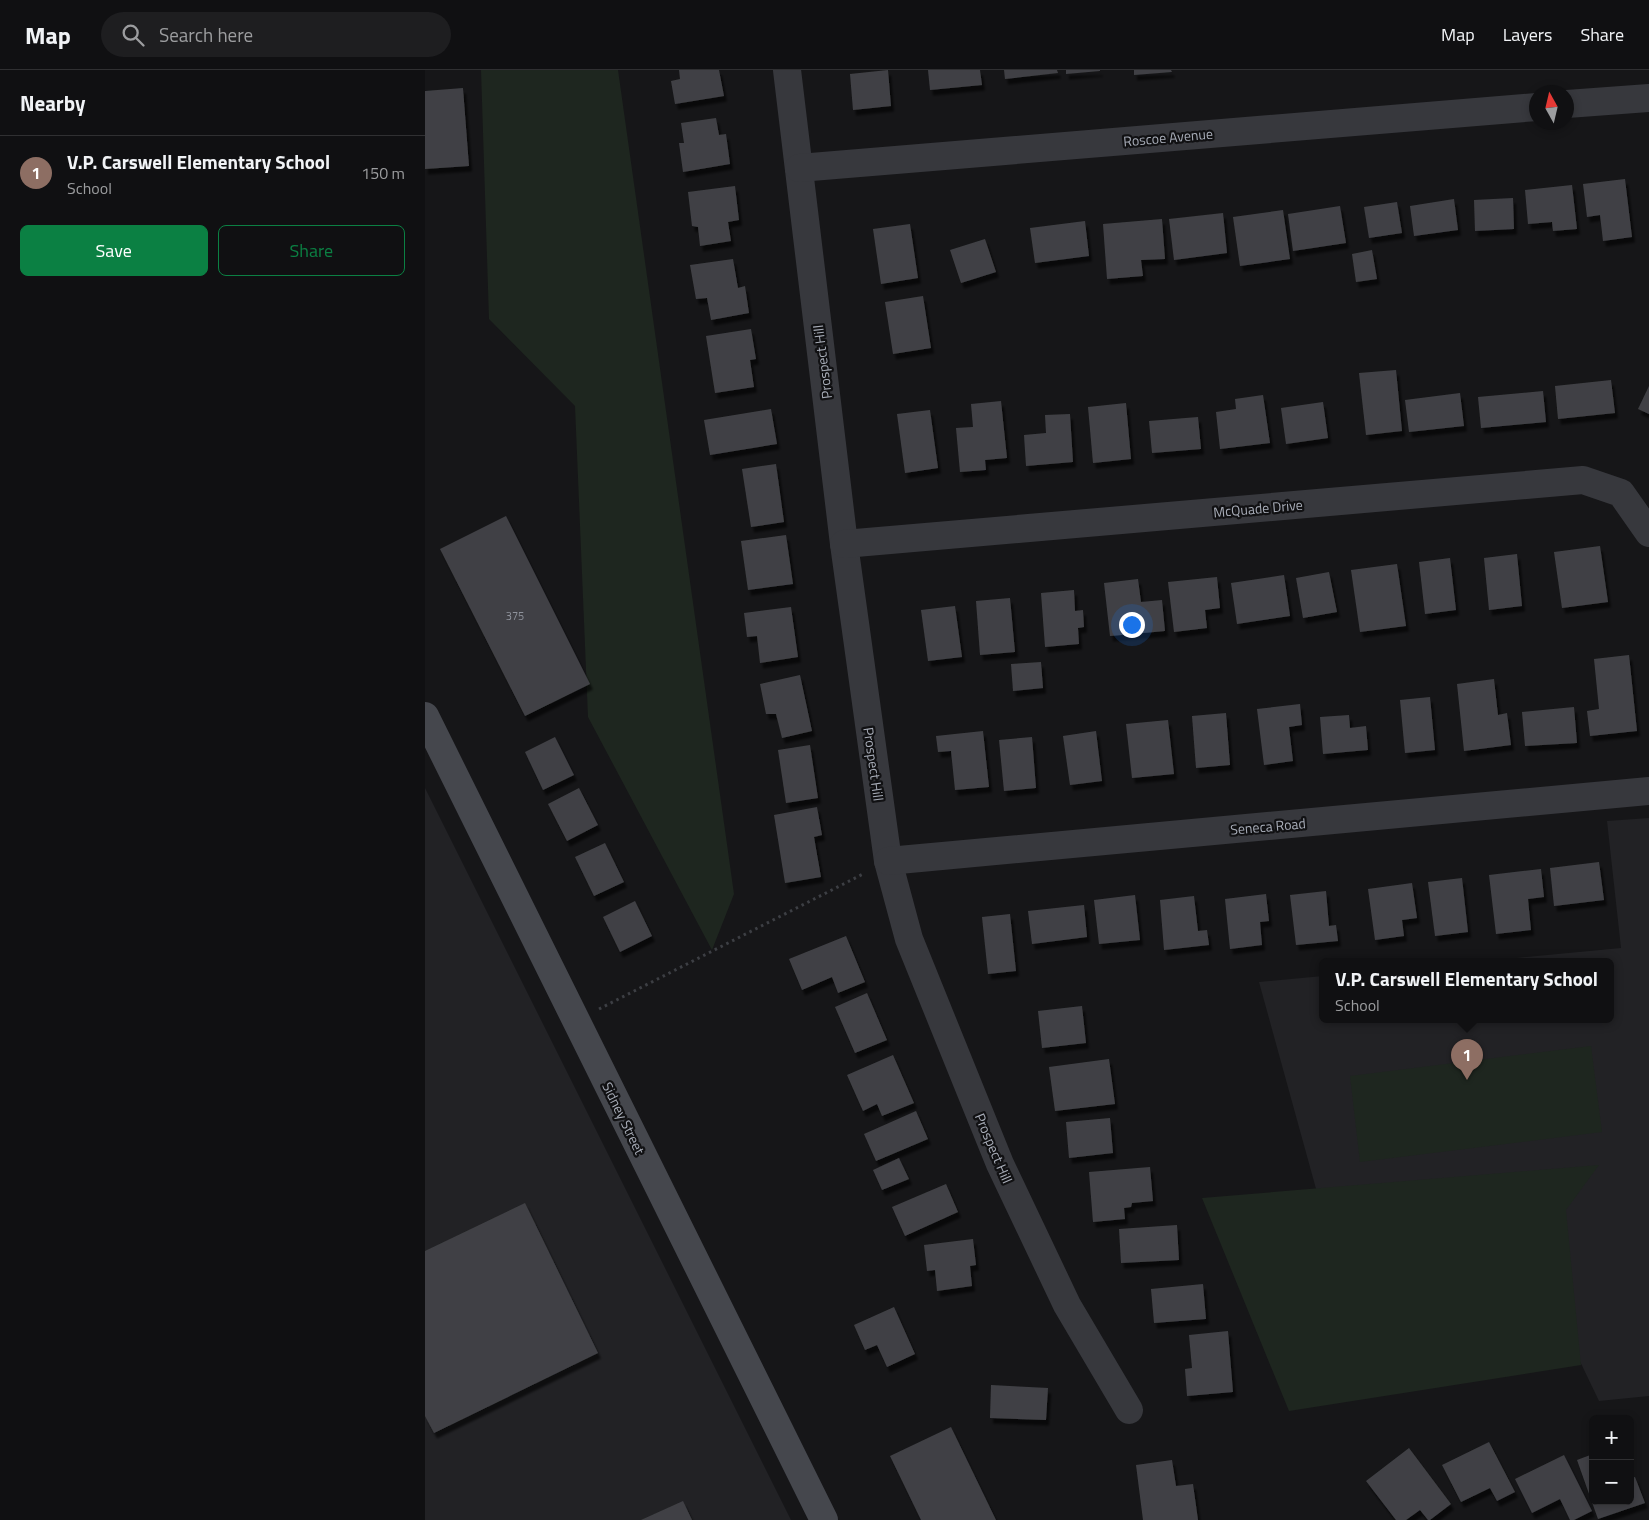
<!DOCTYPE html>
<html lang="en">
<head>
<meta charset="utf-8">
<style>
  body { margin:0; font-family:"Titillium Web",sans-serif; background:#1e1e20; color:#f1f3f6 }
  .controls { position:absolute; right:15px; bottom:15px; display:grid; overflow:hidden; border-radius:8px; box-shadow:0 2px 8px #0003 }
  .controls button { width:45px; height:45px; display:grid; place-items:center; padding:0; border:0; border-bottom:1px solid #303032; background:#101012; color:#f1f3f6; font:25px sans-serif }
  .compass { position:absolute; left:1104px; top:15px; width:45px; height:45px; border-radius:50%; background:#101012; box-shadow:0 2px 8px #0003; rotate:352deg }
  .you { position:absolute; left:706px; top:554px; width:18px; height:18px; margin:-12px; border:4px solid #fff; border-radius:50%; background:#1a73e8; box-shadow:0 0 0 8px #1a73e833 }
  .badge { display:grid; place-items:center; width:32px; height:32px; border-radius:50%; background:#0b8043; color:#fff; font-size:16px; font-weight:700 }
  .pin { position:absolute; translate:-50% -41px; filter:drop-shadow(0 1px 2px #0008) }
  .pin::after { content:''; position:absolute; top:26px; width:18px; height:15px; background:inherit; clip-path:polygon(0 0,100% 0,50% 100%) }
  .popup { position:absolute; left:894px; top:888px; width:295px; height:65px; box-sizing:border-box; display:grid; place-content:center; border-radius:8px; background:#101012; filter:drop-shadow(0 1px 4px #0005); font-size:16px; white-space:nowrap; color:#9c9d9f }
  .popup b { font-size:19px; color:#f1f3f6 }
  .popup::after { content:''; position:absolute; left:50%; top:100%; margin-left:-10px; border:10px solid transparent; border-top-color:#101012 }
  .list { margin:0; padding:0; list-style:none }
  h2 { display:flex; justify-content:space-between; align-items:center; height:65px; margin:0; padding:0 20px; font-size:21px }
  h2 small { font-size:16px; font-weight:400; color:#9c9d9f }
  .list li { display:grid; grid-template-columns:32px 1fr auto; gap:15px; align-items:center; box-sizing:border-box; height:75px; padding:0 20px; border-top:1px solid #303032 }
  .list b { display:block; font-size:19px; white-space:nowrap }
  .list p { margin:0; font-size:16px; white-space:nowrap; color:#9c9d9f }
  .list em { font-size:16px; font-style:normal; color:#9c9d9f }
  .actions { display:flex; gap:10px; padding:15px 20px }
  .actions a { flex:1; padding:11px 0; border:1px solid #0b8043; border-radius:8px; text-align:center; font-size:18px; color:#0b8043 }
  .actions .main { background:#0b8043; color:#fff }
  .icon { flex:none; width:28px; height:28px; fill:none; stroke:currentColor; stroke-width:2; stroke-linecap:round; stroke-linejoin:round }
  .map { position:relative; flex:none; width:1224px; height:1450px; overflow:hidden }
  header { display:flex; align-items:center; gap:30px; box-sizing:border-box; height:70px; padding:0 25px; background:#101012; border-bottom:1px solid #303032 }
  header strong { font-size:24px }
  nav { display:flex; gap:28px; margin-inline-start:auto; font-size:18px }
  .search { width:350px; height:45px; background:#1e1e20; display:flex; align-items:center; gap:12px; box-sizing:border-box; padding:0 18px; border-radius:28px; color:#9c9d9f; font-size:19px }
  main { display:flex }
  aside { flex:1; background:#101012 }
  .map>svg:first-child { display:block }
  .built { fill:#222225 }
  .green { fill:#1e261f }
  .building { fill:#404145; filter:url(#shadow) }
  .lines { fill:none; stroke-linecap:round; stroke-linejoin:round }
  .path { stroke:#3d3f44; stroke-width:3; stroke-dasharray:2.5 4; stroke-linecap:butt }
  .minor { stroke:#37383d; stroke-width:28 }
  .secondary { stroke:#45474d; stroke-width:28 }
  .labels { text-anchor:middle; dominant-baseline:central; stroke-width:4.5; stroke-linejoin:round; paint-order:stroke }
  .number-label { font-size:11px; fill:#8e929b }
  .street-label { font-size:14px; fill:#a8adb8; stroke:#111113 }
</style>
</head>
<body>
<header>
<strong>Map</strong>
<div class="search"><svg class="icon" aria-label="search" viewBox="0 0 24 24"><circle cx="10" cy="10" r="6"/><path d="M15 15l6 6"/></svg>Search here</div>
<nav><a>Map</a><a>Layers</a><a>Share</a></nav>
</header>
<main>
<aside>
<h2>Nearby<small></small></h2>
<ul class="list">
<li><span class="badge" style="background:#8d6e63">1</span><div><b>V.P. Carswell Elementary School</b><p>School</p></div><em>150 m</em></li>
</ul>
<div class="actions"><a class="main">Save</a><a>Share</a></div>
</aside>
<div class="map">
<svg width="1224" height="1450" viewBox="0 0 1224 1450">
  <defs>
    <filter id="shadow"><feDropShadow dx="3" dy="5.5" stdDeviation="1" flood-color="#0009"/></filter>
  </defs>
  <rect width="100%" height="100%" fill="#161618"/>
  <g class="built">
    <polygon points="0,718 366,1450 0,1450"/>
    <polygon points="1224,748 1224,1326 1174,1331 1067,1108 893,1126 834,912 898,906 898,949 1186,949 1186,891 1060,891 1196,878 1182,751"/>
  </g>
  <g class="green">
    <polygon points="56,0 193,0 309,824 287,880 163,647 150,336 64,249"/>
    <polygon points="1166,976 1177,1062 935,1092 925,1006"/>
    <polygon points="1174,1095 1141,1140 1156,1295 864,1341 777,1128"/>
  </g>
  <g class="building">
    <polygon points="254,0 294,0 299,26 250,34 246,11 255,9"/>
    <polygon points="463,0 466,36 428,40 425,4"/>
    <polygon points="503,0 555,0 557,15 505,20"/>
    <polygon points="579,0 632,0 633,3 580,9"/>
    <polygon points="641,0 675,0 675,1 641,4"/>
    <polygon points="709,0 746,0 747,2 709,5"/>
    <polygon points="38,18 44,96 0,99 0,21"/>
    <polygon points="291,48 294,65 301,64 305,94 258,102 254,73 259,73 256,53"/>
    <polygon points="1200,109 1207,167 1178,171 1175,145 1162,147 1158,114"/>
    <polygon points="1147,115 1152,159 1128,161 1127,152 1103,154 1100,120"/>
    <polygon points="310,116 314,150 303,152 306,171 275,176 273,157 267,156 263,122"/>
    <polygon points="1088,128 1089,159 1050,161 1049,130"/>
    <polygon points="1029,129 1033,160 989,166 985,136"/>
    <polygon points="972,132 977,163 944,168 939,137"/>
    <polygon points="915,136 921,173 868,181 863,144"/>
    <polygon points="858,140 865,189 815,196 808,147"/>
    <polygon points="798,143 802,183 749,190 744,149"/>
    <polygon points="737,149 740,189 716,190 718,206 682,209 678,154"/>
    <polygon points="660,151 664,186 610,193 605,158"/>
    <polygon points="485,154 493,208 456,214 448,159"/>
    <polygon points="560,169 571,202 536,213 525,180"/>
    <polygon points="947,180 952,209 931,212 927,184"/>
    <polygon points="308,189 313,218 320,216 324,243 286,250 282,228 271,229 265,195"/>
    <polygon points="498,226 506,278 468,284 460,232"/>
    <polygon points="326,259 331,289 325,290 329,317 290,323 281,266"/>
    <polygon points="971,300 977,361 941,365 934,303"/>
    <polygon points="1186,310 1190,343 1133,349 1130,316"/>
    <polygon points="1224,316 1224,344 1213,339"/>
    <polygon points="1118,321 1121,352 1056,358 1053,327"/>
    <polygon points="1035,323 1039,356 984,362 980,330"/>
    <polygon points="838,325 845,373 795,379 791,342 811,339 810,329"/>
    <polygon points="576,331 582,388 560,390 561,400 535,402 531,358 548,357 546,334"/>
    <polygon points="898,332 903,368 861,374 856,338"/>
    <polygon points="701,333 706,389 668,393 663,337"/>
    <polygon points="346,339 352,374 285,385 279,350"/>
    <polygon points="505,340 513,398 480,403 472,344"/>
    <polygon points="645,344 648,392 601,396 599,365 621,363 620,345"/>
    <polygon points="773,347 776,379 727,383 724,351"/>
    <polygon points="351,394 359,452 326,457 317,399"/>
    <polygon points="81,446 165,614 100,646 15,479"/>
    <polygon points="361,465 368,514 323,520 316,471"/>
    <polygon points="1175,476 1183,532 1137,538 1129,482"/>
    <polygon points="1092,484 1097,536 1064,540 1059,488"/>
    <polygon points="1025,488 1031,540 1000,544 994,492"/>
    <polygon points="972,494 981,556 935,562 926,500"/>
    <polygon points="904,502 912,542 878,548 871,508"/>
    <polygon points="859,505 865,546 812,554 806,513"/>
    <polygon points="792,507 795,538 780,540 782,558 749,562 743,512"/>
    <polygon points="713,509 716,532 737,530 740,561 685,566 679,513"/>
    <polygon points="649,520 650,541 658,540 659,557 653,558 654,574 620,577 616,523"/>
    <polygon points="585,528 590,582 555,585 551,531"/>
    <polygon points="530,536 537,587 503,591 496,540"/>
    <polygon points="366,537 373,587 335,593 332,566 322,567 319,543"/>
    <polygon points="1204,585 1212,661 1165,666 1162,641 1174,639 1169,589"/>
    <polygon points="616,592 618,618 588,621 586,594"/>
    <polygon points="375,605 387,661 357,668 351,644 341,644 335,614"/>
    <polygon points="1069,609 1073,645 1082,643 1086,675 1039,681 1032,614"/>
    <polygon points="1005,627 1010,680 980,683 975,630"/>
    <polygon points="875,634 877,655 864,657 868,691 839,695 832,639"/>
    <polygon points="1149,637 1152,673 1100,676 1097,642"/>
    <polygon points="801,643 805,695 771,698 767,646"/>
    <polygon points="924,645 925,658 941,656 943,680 898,684 895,647"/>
    <polygon points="743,650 749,704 707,708 701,654"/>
    <polygon points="558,661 564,717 530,720 526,681 513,682 511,666"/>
    <polygon points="671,661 677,711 645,715 638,666"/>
    <polygon points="130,667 149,705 118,720 100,682"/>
    <polygon points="607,667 611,718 579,721 574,670"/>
    <polygon points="385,675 393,728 361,733 353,680"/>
    <polygon points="154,718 173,755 142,771 123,734"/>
    <polygon points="392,737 397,765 389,767 396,807 360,813 349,745"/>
    <polygon points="180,773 199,812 169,826 150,787"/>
    <polygon points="1174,792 1179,830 1129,836 1125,798"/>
    <polygon points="1116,799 1119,827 1103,829 1106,860 1071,864 1064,805"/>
    <polygon points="1037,808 1043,862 1010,866 1003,812"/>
    <polygon points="987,813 992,848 977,850 979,866 950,870 943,819"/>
    <polygon points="901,821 904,856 911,855 913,871 871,875 865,825"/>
    <polygon points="841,824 844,851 835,852 837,875 805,879 800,829"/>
    <polygon points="710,825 715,870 674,874 669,830"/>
    <polygon points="769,826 773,861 782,860 784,875 739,880 735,830"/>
    <polygon points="210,831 227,866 195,882 178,847"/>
    <polygon points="659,835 662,867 607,874 603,841"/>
    <polygon points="585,844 591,901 563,904 557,847"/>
    <polygon points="421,866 440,912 413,923 407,907 377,920 364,889"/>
    <polygon points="442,923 462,970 430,983 410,937"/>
    <polygon points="657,936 661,973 617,978 613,941"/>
    <polygon points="468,985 489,1033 457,1046 452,1034 438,1041 422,1005"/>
    <polygon points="684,989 690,1034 630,1041 624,997"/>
    <polygon points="491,1041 503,1069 451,1091 439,1064"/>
    <polygon points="685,1048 688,1083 644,1088 641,1052"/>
    <polygon points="474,1088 484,1109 457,1120 448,1100"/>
    <polygon points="725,1097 728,1131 707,1133 706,1137 699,1138 700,1149 668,1152 664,1102"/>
    <polygon points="521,1114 533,1142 480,1166 467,1137"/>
    <polygon points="100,1133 173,1283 9,1363 0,1346 0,1181"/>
    <polygon points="752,1155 754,1190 696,1193 694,1159"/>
    <polygon points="548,1169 551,1195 545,1196 547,1216 512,1221 510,1200 502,1201 499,1175"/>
    <polygon points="778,1214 781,1249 729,1253 726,1219"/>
    <polygon points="469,1237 490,1284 462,1297 452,1275 440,1280 429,1255"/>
    <polygon points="803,1261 808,1322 762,1326 760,1299 767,1298 764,1265"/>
    <polygon points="566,1315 623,1318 621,1350 565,1348"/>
    <polygon points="526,1357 571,1450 496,1450 465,1386"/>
    <polygon points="1064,1372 1090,1422 1072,1431 1065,1418 1036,1432 1017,1395"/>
    <polygon points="984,1378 1026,1434 1005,1450 1003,1450 995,1440 981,1450 971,1450 941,1411"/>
    <polygon points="1168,1384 1168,1431 1205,1431 1205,1408 1210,1407 1220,1433 1173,1449 1152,1390"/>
    <polygon points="1139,1385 1167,1441 1149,1450 1145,1450 1135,1429 1107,1443 1090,1409"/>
    <polygon points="747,1390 751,1416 768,1414 773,1450 718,1450 711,1395"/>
    <polygon points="258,1431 267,1450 216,1450"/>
  </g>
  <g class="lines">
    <polyline class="path" points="174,939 440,803"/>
    <g class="minor">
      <polyline points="362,0 419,474 463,791 484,869 575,1094 642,1235 704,1340"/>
      <polyline points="1142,34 1224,28"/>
      <polyline points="374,98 1112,37"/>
      <polyline points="419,474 1158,410 1196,423 1224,463"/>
      <polyline points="463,791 1224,721"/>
    </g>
    <polyline class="secondary" points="0,646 399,1450"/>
  </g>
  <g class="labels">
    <g class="number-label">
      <text x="90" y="546">375</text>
    </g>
    <g class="street-label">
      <text transform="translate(743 67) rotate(-5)">Roscoe Avenue</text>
      <text transform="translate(397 292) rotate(-97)">Prospect Hill</text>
      <text transform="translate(833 438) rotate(-5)">McQuade Drive</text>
      <text transform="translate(449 694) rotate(82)">Prospect Hill</text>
      <text transform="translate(843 756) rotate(-5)">Seneca Road</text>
      <text transform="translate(199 1048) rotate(64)">Sidney Street</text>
      <text transform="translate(569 1078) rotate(67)">Prospect Hill</text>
    </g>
  </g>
</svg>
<div class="controls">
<button>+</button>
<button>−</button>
</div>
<svg class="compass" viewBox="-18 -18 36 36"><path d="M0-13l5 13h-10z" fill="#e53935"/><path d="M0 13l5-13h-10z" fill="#9c9d9f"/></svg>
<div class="you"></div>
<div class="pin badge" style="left:1042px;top:1010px;background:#8d6e63">1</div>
<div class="popup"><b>V.P. Carswell Elementary School</b>School</div>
</div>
</main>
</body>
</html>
